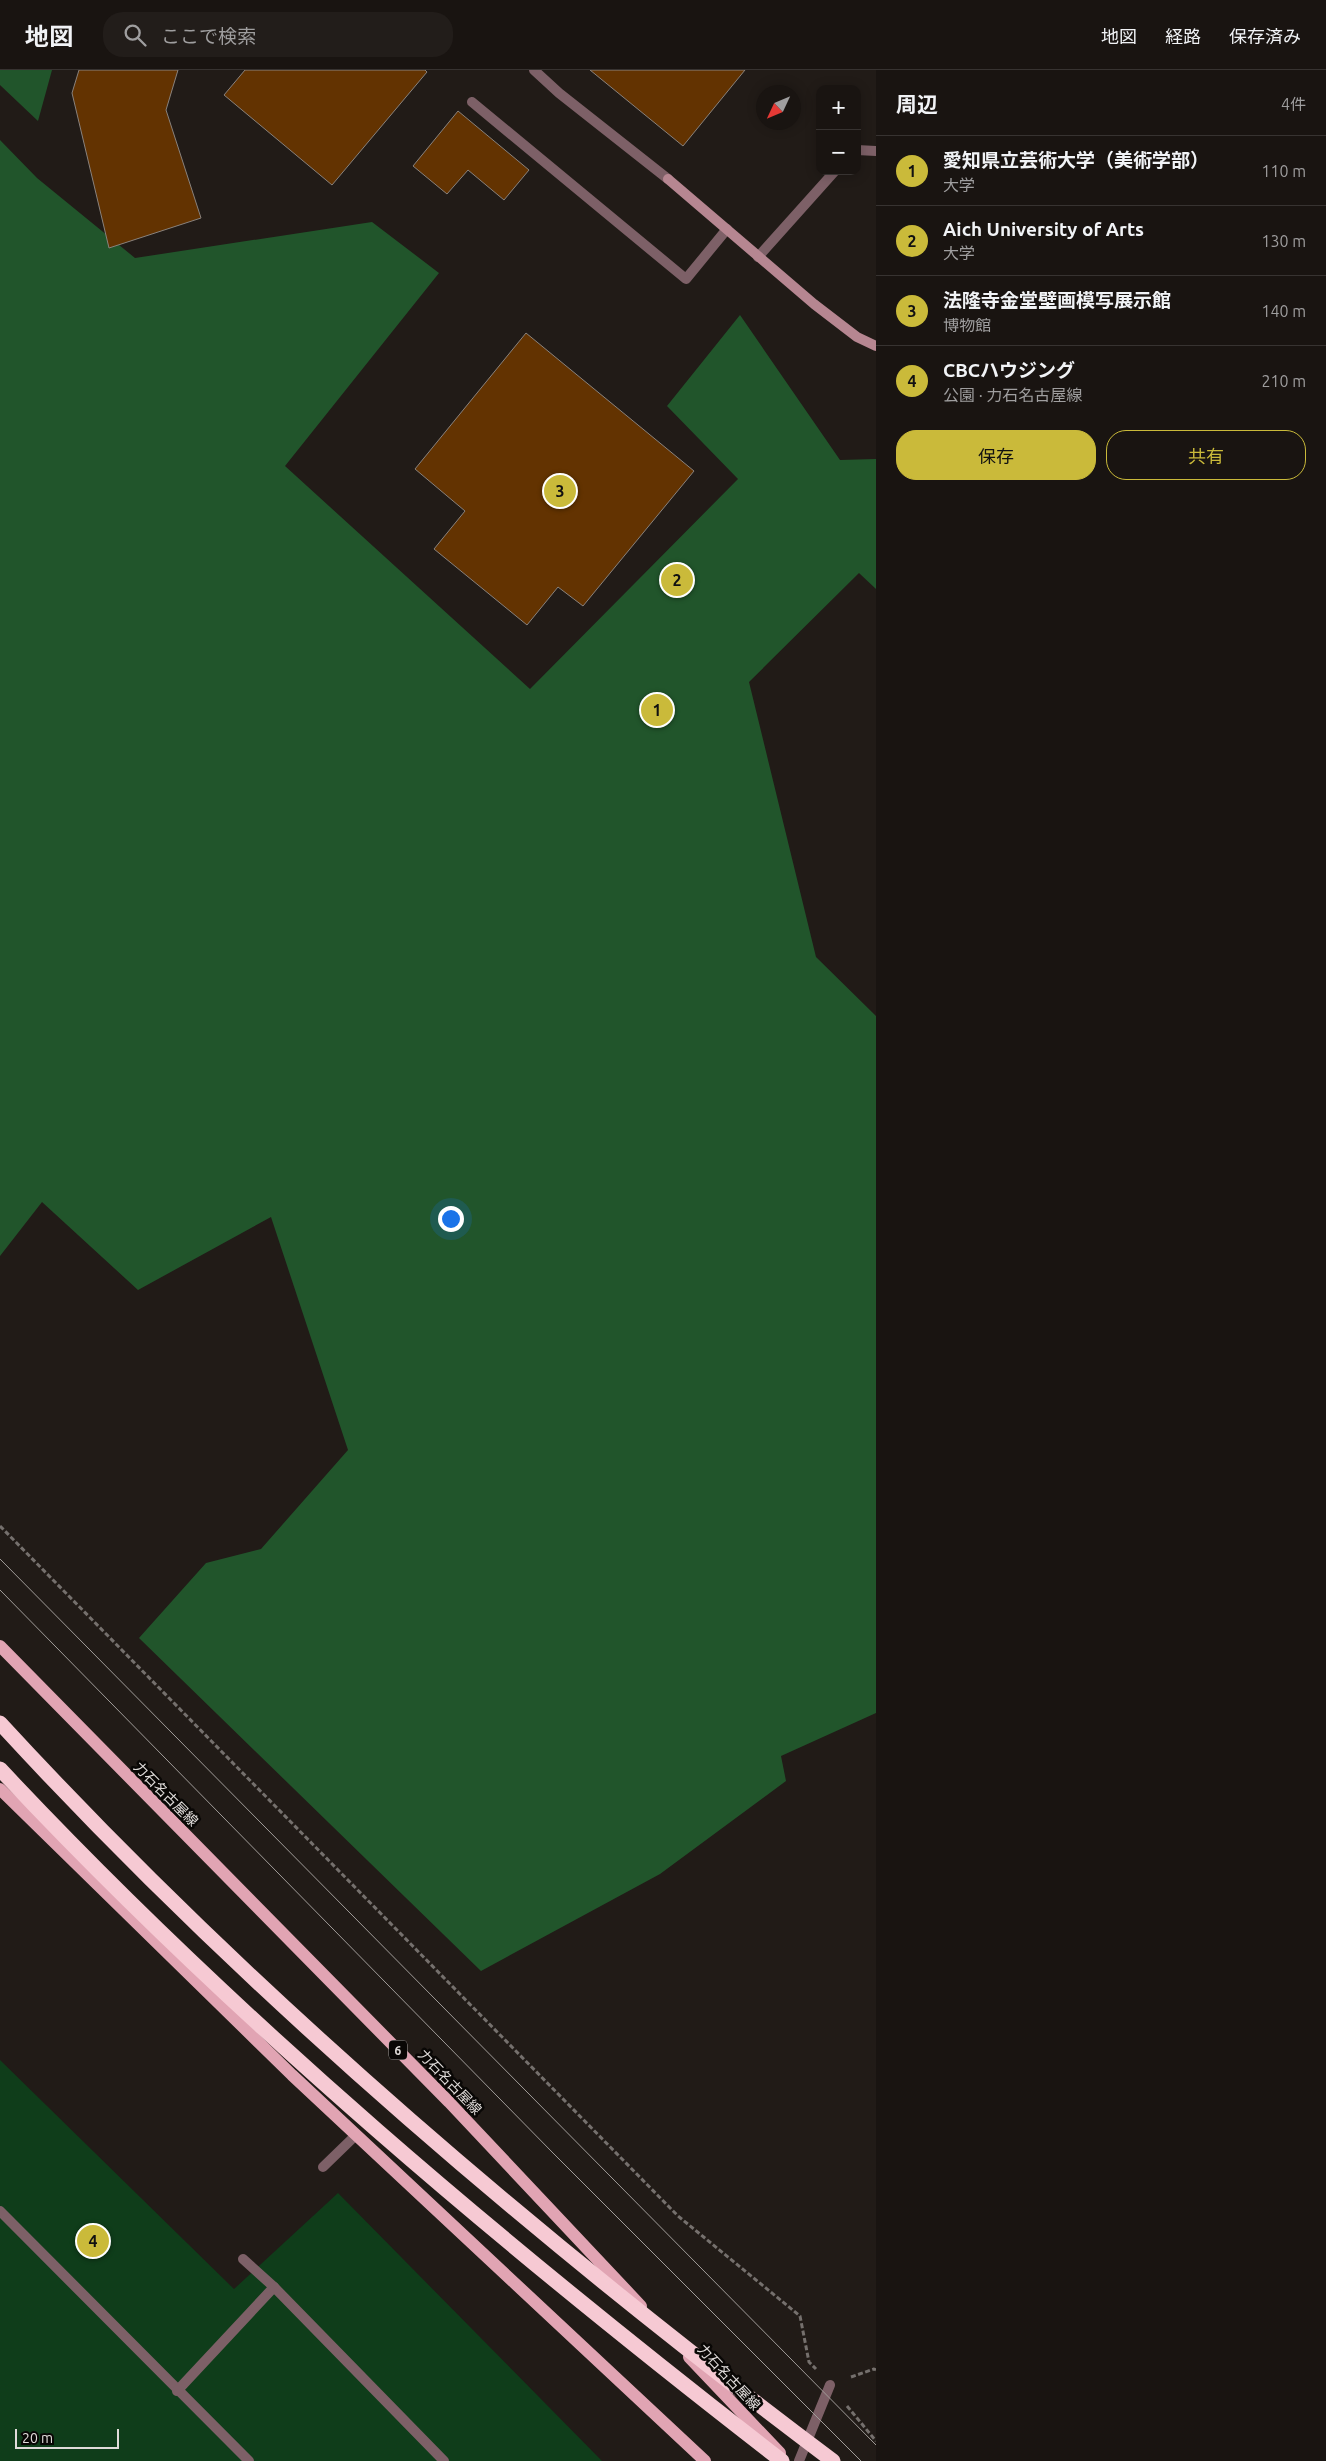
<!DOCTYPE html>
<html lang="ja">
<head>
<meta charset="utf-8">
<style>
  body { margin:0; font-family:Ubuntu,"Noto Sans JP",sans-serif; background:#221d1a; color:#f1f3f6 }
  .controls { position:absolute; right:15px; top:15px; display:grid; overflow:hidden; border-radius:10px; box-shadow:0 2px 12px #0003 }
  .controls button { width:45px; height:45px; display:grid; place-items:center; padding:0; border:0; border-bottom:1px solid #373331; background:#191411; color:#f1f3f6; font:25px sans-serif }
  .compass { position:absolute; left:756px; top:15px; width:45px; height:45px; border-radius:50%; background:#191411; box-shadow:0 2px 12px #0003; rotate:226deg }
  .scale { position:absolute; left:15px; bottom:12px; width:104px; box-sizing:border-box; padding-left:5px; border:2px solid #e0dcda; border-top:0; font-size:14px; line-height:18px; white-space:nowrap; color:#e0dcda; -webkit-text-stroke:4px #090705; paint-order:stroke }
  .you { position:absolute; left:450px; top:1148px; width:18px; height:18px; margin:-12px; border:4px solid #fff; border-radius:50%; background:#1a73e8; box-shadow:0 0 0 8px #1a73e833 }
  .badge { display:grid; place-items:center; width:32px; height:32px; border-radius:50%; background:#caba3a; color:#111; font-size:16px; font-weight:700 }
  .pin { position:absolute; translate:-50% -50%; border:2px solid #fff; box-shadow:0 1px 5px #0006 }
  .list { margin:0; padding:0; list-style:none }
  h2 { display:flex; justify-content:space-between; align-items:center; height:65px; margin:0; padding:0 20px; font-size:21px }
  h2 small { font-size:16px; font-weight:400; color:#9f9e9f }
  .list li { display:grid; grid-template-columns:32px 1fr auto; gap:15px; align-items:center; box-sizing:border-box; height:70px; padding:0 20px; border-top:1px solid #373331 }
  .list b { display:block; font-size:19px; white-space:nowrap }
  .list p { margin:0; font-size:16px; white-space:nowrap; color:#9f9e9f }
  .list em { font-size:16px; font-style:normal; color:#9f9e9f }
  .actions { display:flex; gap:10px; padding:15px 20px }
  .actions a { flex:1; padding:11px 0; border:1px solid #caba3a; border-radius:20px; text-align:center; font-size:18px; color:#caba3a }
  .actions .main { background:#caba3a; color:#111 }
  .icon { flex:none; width:28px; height:28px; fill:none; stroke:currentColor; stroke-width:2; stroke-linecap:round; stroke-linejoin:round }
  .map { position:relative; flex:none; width:876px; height:2391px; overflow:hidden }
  header { display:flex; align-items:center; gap:30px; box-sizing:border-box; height:70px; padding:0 25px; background:#191411; border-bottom:1px solid #373331 }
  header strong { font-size:24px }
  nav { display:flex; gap:28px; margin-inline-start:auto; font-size:18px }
  .search { width:350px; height:45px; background:#221d1a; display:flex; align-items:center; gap:12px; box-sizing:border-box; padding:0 18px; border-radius:20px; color:#9f9e9f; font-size:19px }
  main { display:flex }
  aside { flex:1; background:#191411 }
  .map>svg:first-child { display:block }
  .green { fill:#0f3d1a }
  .forest { fill:#21552b }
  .building { fill:#633301; stroke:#89827d }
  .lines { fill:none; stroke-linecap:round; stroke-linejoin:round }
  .path { stroke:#75706d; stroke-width:3; stroke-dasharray:5 2.5; stroke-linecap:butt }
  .lane { stroke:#7d6067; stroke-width:10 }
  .street { stroke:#7d6067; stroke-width:10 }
  .secondary { stroke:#b68691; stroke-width:10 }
  .primary { stroke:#e1a4b3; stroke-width:12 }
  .highway { stroke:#f6c9d3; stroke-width:15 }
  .tram { stroke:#a09c99; stroke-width:1 }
  .highway-bridge { stroke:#f6c9d3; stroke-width:15 }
  .labels { text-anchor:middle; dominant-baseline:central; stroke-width:5; stroke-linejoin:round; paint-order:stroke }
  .shield { fill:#090705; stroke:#a09c9a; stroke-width:1 }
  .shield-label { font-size:12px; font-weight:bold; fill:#e0dcda }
  .street-label { font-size:14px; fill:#e0dcda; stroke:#090705 }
</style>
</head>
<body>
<header>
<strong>地図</strong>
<div class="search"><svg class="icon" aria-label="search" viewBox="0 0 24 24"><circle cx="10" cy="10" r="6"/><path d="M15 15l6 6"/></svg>ここで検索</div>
<nav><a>地図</a><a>経路</a><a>保存済み</a></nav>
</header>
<main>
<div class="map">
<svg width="876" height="2391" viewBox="0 0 876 2391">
  <rect width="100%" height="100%" fill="#211b17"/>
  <polygon class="green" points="0,1990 234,2219 338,2123 602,2391 0,2391"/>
  <g class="forest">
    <polygon points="0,0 52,0 38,51 0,15"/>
    <polygon points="0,70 37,108 135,188 372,152 439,203 285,396 530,619 738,409 667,336 740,245 840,390 876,389 876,519 859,503 749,612 816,887 876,946 876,1643 781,1686 786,1711 660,1804 481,1901 139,1568 206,1493 261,1479 348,1380 271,1147 138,1220 42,1132 0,1186"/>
  </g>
  <g class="building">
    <polygon points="79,0 178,0 166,40 201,148 109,178 72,23"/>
    <polygon points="245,0 425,0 427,2 332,115 224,25"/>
    <polygon points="590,0 745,0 683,76"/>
    <polygon points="458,41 529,100 504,130 468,100 447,124 413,96"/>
    <polygon points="526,263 694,401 583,536 558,517 527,555 434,479 465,441 415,399"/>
  </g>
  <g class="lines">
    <g class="path">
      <polyline points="0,1456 678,2146 800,2246 809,2292 816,2299"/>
      <polyline points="851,2307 874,2299 876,2300"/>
      <polyline points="847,2336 876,2371"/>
    </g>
    <g class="lane">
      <polyline points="534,0 559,23 668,109"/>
      <polyline points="472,32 686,209 727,159"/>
      <polyline points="857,80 876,81"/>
      <polyline points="758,187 835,101"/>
      <polyline points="323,2097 356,2065"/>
      <polyline points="0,2141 249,2391"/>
      <polyline points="243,2189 274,2217"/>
      <polyline points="177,2321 274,2217 444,2391"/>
    </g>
    <polyline class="street" points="799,2391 830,2315"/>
    <polyline class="secondary" points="668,109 814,234 857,267 876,276"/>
    <g class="primary">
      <polyline points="0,1576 449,2032 641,2236"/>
      <polyline points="0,1719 292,2005 705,2391"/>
      <polyline points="689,2287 780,2383"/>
    </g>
    <path class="highway" d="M0 1699C238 1953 507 2178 782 2391"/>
    <g class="tram">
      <polyline points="0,1489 876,2375"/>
      <polyline points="0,1520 553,2083 861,2391"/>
    </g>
    <path class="highway-bridge" d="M0 1653C248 1923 540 2171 833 2391"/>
  </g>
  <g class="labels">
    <rect class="shield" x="389" y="1970.5" width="18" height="19" rx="4"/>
    <g class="shield-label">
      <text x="398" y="1980">6</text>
    </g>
    <g class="street-label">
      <text transform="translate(166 1724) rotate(45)">力石名古屋線</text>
      <text transform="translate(450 2012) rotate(46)">力石名古屋線</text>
      <text transform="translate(729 2307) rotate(47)">力石名古屋線</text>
    </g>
  </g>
</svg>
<div class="controls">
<button>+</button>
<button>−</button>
</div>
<svg class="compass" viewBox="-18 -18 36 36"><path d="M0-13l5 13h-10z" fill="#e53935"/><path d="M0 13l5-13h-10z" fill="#9f9e9f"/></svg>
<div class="scale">20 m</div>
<div class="you"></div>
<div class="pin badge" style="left:657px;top:640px">1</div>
<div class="pin badge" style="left:677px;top:510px">2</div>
<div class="pin badge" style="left:560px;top:421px">3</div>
<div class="pin badge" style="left:93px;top:2171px">4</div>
</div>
<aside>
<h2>周辺<small>4件</small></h2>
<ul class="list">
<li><span class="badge">1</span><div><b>愛知県立芸術大学（美術学部）</b><p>大学</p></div><em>110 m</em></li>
<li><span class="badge">2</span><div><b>Aich University of Arts</b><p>大学</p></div><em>130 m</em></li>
<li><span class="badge">3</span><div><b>法隆寺金堂壁画模写展示館</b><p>博物館</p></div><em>140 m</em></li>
<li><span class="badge">4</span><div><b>CBCハウジング</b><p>公園 · 力石名古屋線</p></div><em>210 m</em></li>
</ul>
<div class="actions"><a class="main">保存</a><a>共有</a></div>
</aside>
</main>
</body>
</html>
